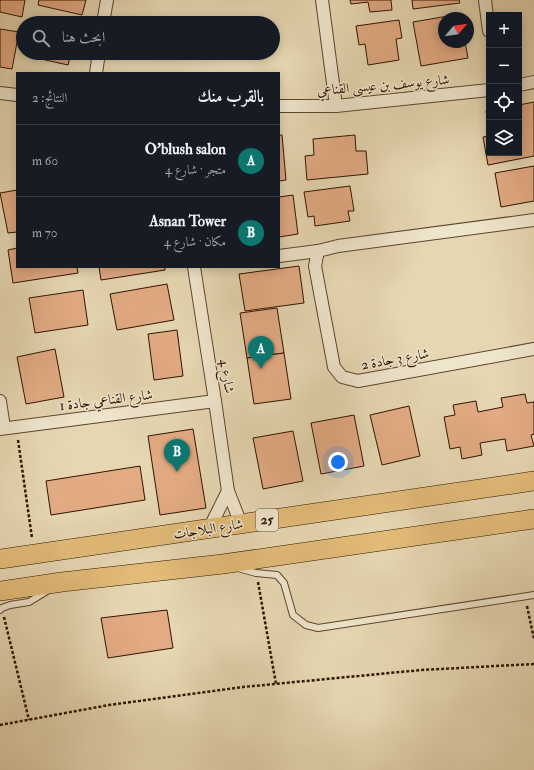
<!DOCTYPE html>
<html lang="ar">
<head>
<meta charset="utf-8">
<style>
  body { margin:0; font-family:"IM FELL Double Pica",Amiri,serif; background:#20242c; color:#f1f3f6; direction:rtl }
  .controls { position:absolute; right:12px; top:12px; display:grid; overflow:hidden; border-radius:0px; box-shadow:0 2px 10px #0003 }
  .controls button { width:36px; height:36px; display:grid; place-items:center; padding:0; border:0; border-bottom:1px solid #363941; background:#171b24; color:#f1f3f6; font:20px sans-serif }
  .compass { position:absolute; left:438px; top:12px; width:36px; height:36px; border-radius:50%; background:#171b24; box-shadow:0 2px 10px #0003; rotate:61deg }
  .you { position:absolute; left:338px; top:462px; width:14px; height:14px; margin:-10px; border:3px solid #fff; border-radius:50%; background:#1a73e8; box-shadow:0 0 0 6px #1a73e833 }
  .badge { display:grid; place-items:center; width:26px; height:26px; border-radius:50%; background:#0f766e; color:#fff; font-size:13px; font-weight:700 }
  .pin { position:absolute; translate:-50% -33px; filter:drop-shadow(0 1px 2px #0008) }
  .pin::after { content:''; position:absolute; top:21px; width:14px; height:12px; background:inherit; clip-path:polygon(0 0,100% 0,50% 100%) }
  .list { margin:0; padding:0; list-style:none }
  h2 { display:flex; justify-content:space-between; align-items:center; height:52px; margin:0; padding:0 16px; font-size:17px }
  h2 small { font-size:13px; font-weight:400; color:#9ea1a6 }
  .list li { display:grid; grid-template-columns:26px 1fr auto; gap:12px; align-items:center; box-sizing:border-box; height:72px; padding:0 16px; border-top:1px solid #363941 }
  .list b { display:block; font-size:15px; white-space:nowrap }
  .list p { margin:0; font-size:13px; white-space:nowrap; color:#9ea1a6 }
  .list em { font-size:13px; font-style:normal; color:#9ea1a6 }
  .icon { flex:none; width:22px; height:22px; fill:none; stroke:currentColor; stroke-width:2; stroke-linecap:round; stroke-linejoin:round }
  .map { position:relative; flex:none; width:534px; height:770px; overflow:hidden; direction:ltr }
  .search { position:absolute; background:#171b24; box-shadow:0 2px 10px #0003; left:16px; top:16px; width:264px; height:44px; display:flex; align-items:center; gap:10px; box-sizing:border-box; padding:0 14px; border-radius:22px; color:#9ea1a6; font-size:15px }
  .panel { position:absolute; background:#171b24; box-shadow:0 2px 10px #0003; left:16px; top:72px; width:264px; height:196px; border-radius:0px; direction:rtl }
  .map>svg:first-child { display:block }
  .building { fill:#e3ab84; stroke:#2f1400 }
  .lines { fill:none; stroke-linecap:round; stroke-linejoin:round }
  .service-casing { stroke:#5d452c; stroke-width:8 }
  .minor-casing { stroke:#5d452c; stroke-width:14 }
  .primary-casing { stroke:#2f1400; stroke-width:20 }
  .path { stroke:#2f1400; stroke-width:2.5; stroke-dasharray:3 2; stroke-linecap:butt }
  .service { stroke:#efe5cd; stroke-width:6 }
  .minor { stroke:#efe5cd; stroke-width:12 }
  .primary { stroke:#e3bc79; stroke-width:19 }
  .labels { text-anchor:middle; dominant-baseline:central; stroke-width:3; stroke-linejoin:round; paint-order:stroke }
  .shield { fill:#efe5cd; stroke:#69533e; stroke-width:1 }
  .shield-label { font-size:13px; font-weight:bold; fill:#2f1400 }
  .street-label { font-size:14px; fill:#2f1400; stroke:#efe5cd }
</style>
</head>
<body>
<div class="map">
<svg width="534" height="770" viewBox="0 0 534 770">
  <rect width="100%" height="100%" fill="#e6d7b2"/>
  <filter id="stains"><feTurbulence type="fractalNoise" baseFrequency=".005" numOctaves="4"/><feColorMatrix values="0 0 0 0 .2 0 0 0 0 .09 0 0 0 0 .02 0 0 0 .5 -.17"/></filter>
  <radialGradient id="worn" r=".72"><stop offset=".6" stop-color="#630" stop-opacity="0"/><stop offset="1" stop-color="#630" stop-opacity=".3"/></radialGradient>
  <g class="building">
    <polygon points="0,0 25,0 22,17 0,12"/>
    <polygon points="39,0 86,0 82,15 38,5"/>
    <polygon points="350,0 391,0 392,10 370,12 368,2 351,4"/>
    <polygon points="412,0 459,0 460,3 413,9"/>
    <polygon points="460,14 461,18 444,18 444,42 465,42 468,58 421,66 413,22"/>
    <polygon points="399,20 402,38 396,39 399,60 368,65 365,44 359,45 356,26"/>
    <polygon points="0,29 19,32 12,69 0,67"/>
    <polygon points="33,53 71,53 68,65 32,57"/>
    <polygon points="534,102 534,156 488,165 483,137 489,136 489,153 519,153 519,105"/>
    <polygon points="489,110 489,129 486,111"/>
    <polygon points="279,135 282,135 286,180 279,181"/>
    <polygon points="355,135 356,151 366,151 368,174 307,180 305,156 314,155 313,139"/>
    <polygon points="534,166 534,201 501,207 495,173"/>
    <polygon points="350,186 354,211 348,211 350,221 315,226 314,216 308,217 304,192"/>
    <polygon points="17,190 17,232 8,233 0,193"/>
    <polygon points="293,195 298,234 279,237 279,197"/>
    <polygon points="17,248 17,267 77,267 78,273 13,283 8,250"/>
    <polygon points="299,266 304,303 245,311 239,274"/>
    <polygon points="99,267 165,267 165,270 101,280"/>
    <polygon points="167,284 174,320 117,330 110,294"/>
    <polygon points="83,290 88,325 35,333 29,298"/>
    <polygon points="277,308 284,353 247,358 240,313"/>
    <polygon points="177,330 183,376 154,380 148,334"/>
    <polygon points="55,349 64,397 26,404 17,357"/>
    <polygon points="284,353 291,399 254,404 247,358"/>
    <polygon points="525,394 527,403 534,402 534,434 531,435 534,446 507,451 505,439 480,443 482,455 462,459 460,447 450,449 444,417 455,415 453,405 476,401 478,412 503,407 501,398"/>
    <polygon points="409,406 420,456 382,465 370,415"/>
    <polygon points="354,415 364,466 321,474 311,423"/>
    <polygon points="193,429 206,508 160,515 148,436"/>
    <polygon points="293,431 303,481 263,489 253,438"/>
    <polygon points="140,466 145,500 51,515 46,481"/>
    <polygon points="167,610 173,648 108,658 101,618"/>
  </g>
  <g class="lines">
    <g class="service-casing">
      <g id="service">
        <polyline points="238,568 256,573 277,575 284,583 293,615 306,625 318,628 534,595"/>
        <polyline points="0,610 2,608 10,605 29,602 47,591"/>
      </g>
    </g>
    <g class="minor-casing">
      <g id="minor">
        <polyline points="322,0 336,106"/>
        <polyline points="485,0 489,31"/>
        <polyline points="103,23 107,0"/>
        <polyline points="96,73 99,53"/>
        <polyline points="519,85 534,82"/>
        <polyline points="0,93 17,95"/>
        <polyline points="279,106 336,106 489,90"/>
        <polyline points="534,220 338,246 318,251 315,266 334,367 342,377 358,381 534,349"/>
        <polyline points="279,256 318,251"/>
        <polyline points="194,267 215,401 228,491 241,524"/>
        <polyline points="0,401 4,428"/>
        <polyline points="0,429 215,401"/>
        <polyline points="209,529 228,491"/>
      </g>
    </g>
    <g class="primary-casing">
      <g id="primary">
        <path d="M0 559C178 534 356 506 534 481"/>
        <polyline points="0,591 62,582 223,564 534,519"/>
      </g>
    </g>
    <g class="path">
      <polyline points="18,440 32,538"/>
      <polyline points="258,582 276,684"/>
      <polyline points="527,606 534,639"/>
      <polyline points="4,617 29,720"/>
      <polyline points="0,725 109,705 243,687 421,670 534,664"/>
    </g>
    <use href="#service" class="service"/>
    <use href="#minor" class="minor"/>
    <use href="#primary" class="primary"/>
  </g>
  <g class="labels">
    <rect class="shield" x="256" y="509" width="22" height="22" rx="3"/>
    <g class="shield-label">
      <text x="267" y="520">25</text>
    </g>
    <g class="street-label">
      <text transform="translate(383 85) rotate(-5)">شارع يوسف بن عيسى القناعي</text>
      <text transform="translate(395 359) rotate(-10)">شارع 3 جادة 2</text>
      <text transform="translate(227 376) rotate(81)">شارع 4</text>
      <text transform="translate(106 400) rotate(-7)">شارع القناعي جادة 1</text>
      <text transform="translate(208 529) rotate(-9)">شارع البلاجات</text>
    </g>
  </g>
  <rect width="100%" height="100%" filter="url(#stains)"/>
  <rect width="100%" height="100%" fill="url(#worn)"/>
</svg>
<div class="controls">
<button>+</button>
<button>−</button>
<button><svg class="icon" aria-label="locate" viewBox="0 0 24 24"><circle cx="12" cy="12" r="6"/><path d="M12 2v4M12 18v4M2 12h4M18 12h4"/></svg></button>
<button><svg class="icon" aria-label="layers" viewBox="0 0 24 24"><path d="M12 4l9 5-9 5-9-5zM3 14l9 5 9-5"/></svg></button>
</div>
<svg class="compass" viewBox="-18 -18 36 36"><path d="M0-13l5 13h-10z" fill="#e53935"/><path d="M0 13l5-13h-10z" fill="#9ea1a6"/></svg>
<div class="you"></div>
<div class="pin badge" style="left:261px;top:369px">A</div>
<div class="pin badge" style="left:177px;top:472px">B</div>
<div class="search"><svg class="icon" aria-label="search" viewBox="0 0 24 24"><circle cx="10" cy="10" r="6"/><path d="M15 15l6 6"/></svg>ابحث هنا</div>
<section class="panel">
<h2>بالقرب منك<small>النتائج: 2</small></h2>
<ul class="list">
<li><span class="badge">A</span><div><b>O’blush salon</b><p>متجر · شارع 4</p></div><em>60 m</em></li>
<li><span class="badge">B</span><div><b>Asnan Tower</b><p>مكان · شارع 4</p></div><em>70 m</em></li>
</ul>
</section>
</div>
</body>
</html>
